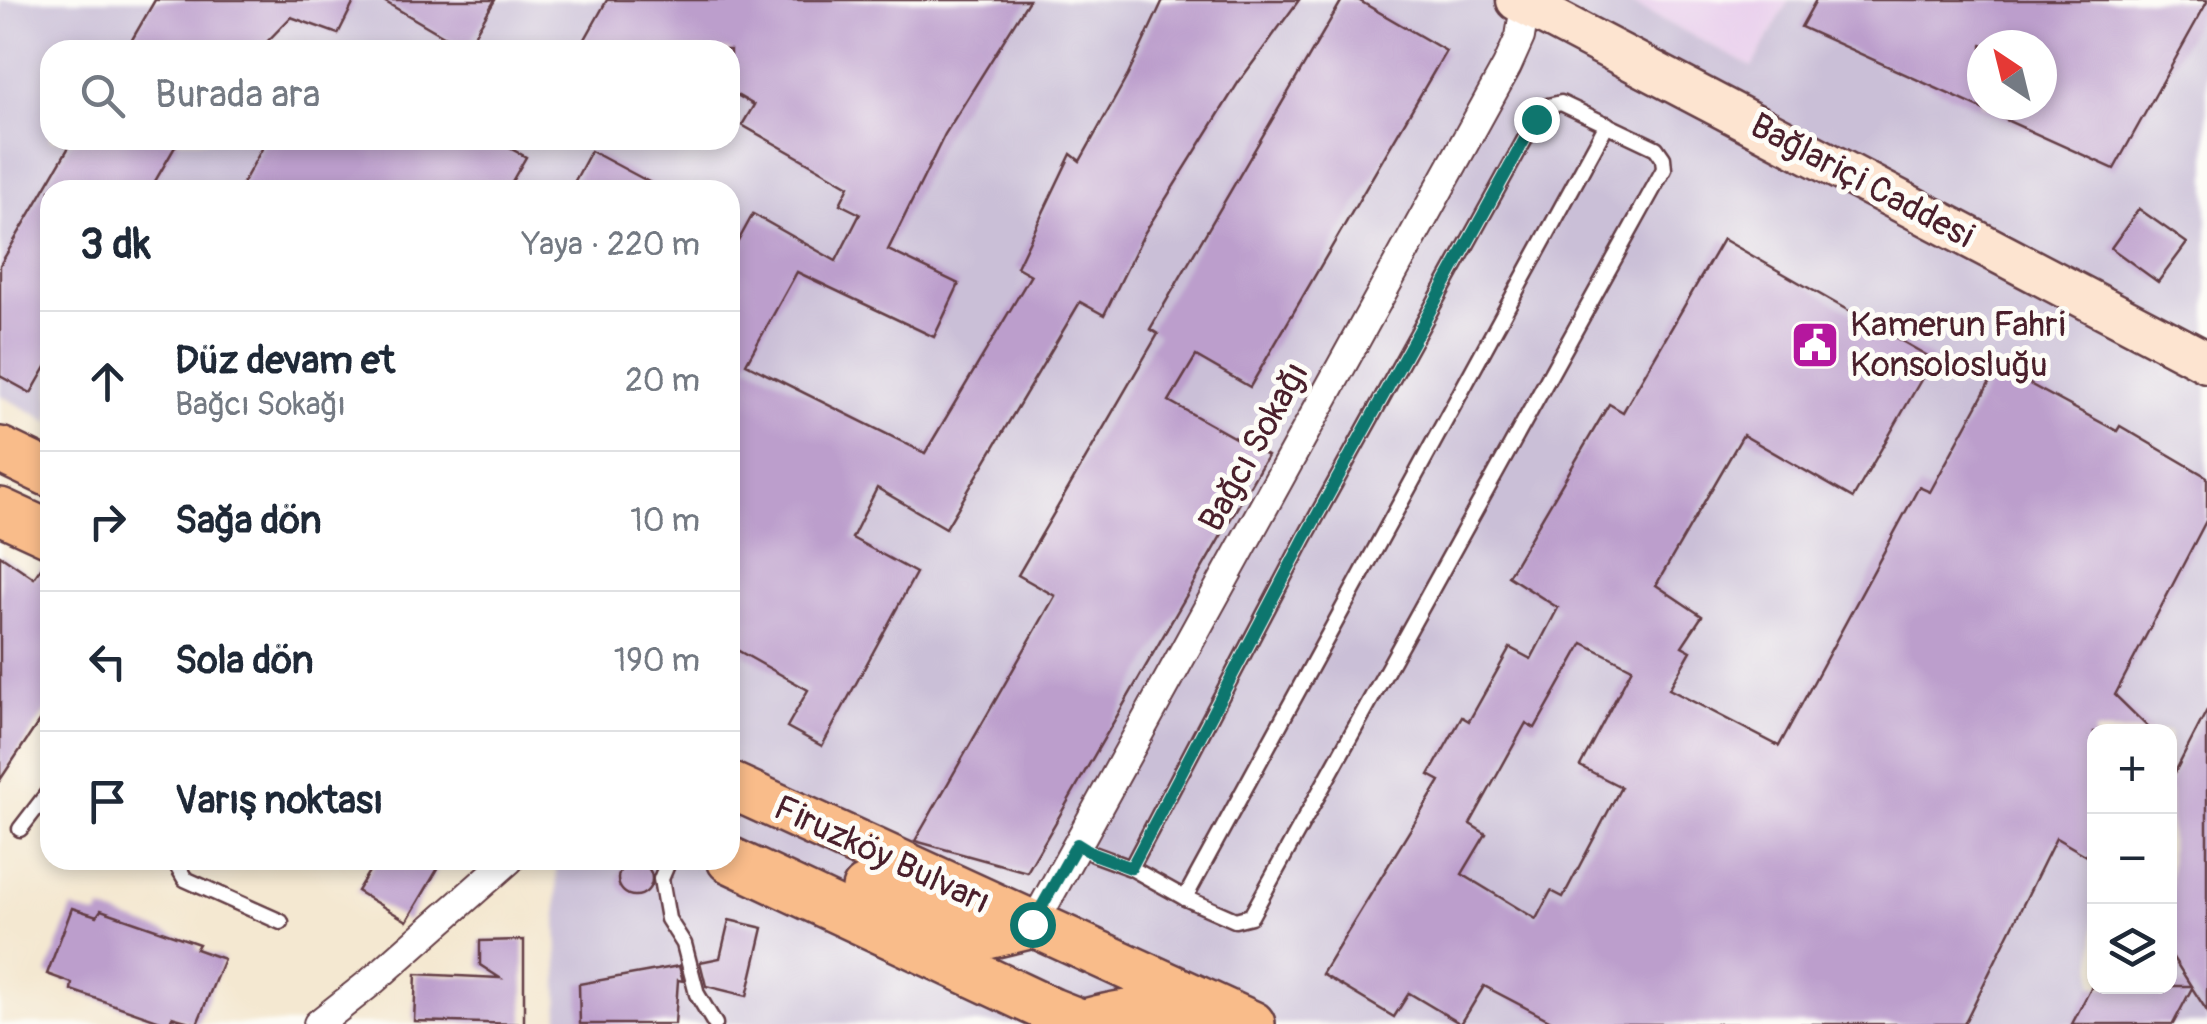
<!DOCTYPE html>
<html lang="tr">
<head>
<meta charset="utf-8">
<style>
  body { margin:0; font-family:Pangolin,sans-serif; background:#f6f6f7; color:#1f2937 }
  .controls { position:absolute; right:30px; bottom:30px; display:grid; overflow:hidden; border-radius:20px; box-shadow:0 5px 15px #0003 }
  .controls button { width:90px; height:90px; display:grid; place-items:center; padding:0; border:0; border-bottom:2px solid #e0e1e3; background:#fff; color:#1f2937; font:50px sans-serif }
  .compass { position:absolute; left:1967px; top:30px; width:90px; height:90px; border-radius:50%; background:#fff; box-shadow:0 5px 15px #0003; rotate:325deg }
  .stop { position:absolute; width:30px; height:30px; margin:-22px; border:8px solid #0f766e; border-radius:50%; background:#fff }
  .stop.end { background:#0f766e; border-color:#fff; box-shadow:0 2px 10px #0008 }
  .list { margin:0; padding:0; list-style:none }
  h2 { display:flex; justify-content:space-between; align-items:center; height:130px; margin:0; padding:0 40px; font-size:42px }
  h2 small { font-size:32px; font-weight:400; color:#747a83 }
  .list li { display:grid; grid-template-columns:65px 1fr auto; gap:30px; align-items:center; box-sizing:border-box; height:140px; padding:0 40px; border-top:2px solid #e0e1e3 }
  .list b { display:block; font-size:38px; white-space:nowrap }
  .list p { margin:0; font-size:32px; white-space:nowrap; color:#747a83 }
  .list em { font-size:32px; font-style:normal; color:#747a83 }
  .icon { flex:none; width:55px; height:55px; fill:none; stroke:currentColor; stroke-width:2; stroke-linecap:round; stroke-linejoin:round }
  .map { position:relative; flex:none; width:2207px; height:1024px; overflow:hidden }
  .search { position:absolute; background:#fff; box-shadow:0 5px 15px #0003; left:40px; top:40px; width:700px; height:110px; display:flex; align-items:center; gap:25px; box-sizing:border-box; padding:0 35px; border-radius:30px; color:#747a83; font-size:38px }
  .panel { position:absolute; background:#fff; box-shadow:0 5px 15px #0003; left:40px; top:180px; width:700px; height:690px; border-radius:30px }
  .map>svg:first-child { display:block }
  .built { fill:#ead1ed }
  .industrial { fill:#cabfd7; fill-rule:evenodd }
  .building { fill:#bc9ecc; fill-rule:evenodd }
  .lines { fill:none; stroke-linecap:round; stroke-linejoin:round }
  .service-casing { stroke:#643d44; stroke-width:19 }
  .minor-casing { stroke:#643d44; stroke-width:32 }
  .secondary-casing { stroke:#643d44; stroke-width:45 }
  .primary-casing { stroke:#643d44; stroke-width:50 }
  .service { stroke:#fff; stroke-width:14 }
  .minor { stroke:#fff; stroke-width:28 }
  .secondary { stroke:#fde4d0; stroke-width:40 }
  .primary { stroke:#f9bc8a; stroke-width:45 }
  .route { stroke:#0f766e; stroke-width:12 }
  .labels { text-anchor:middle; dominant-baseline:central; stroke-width:10; stroke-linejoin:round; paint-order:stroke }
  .street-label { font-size:35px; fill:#4a1f2b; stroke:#fdfcf7 }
  .poi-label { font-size:35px; fill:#4a1f2b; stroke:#fdfcf7; text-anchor:start }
</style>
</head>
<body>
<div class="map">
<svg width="2207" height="1024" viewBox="0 0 2207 1024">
  <rect width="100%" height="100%" fill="#fdfcf7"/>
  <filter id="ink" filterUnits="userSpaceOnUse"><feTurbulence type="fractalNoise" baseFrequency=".01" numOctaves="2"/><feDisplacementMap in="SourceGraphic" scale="20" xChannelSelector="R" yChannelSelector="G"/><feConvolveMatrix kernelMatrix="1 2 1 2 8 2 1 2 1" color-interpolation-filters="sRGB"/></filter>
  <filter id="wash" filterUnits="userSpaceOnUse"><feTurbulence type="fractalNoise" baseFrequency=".0048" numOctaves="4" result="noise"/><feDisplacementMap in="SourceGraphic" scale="40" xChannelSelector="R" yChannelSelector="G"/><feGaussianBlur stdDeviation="2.25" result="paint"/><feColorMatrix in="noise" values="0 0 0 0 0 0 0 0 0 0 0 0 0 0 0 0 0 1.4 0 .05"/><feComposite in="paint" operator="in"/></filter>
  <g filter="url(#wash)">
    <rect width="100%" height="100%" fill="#f4e8d1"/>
    <polygon class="built" points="1625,0 1789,0 1752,67"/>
    <path class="industrial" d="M0 0H1625L1752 67 1789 0H2207V1024H559L556 860H730V190H50V422L0 395ZM1982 45H2042V105H1982ZM50 50H730V140H50ZM2094 732H2170V986H2094Z"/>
    <g id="blocks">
      <g class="building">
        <polygon points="155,0 355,0 338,34 291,17 259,50 126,50"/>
        <polygon points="382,0 495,0 466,49"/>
        <polygon points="607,0 1029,0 945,134 888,250 959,284 934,337 797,272 746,364 925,453 1031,275 1017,267 1071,154 1080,161 1128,75 1163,0 1299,0 1238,83 1145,232 1104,315 1080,302 946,528 877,488 852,538 916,573 822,746 787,727 808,690 730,646 730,256 753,214 836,261 860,214 840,204 849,186 742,125 754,105 730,91 730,50 579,50"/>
        <polygon points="1342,0 1358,0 1446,51 1250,387 1196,356 1169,401 1267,456 1027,872 915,841 1055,596 1018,575 1158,334 1150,329"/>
        <path d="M1816 0H2207V2L2114 169 1801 27ZM1982 45H2042V105H1982Z"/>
        <polygon points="73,140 179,140 150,190 50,190 50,360 31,393 0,376 0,265"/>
        <polygon points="267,140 495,140 526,157 507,190 239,190"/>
        <polygon points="591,151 664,190 570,190"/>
        <polygon points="2139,209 2187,243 2158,282 2111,248"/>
        <path d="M1723 239 1933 359 1853 498 1743 435 1656 585 1702 616 1682 646 1691 651 1669 689 1779 746 1919 487 1930 492 1998 367 2117 431 2120 426 2207 477V519L2115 695 2153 732H2094V860L2056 838 1964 1024H1557L1484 986 1461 1024 1409 993 1394 1017 1322 974 1440 781 1429 775 1462 717 1469 721 1510 648 1531 659 1558 608 1508 576 1609 404 1623 412ZM1583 643 1632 668 1580 766 1621 787 1563 897 1551 891 1536 919 1462 874 1486 834 1470 824 1526 723 1535 728Z"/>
        <polygon points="0,555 34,578 47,559 50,560 50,705 0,780"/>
        <polygon points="2207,710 2207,1011 2192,988 2173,1024 2072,1024 2092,986 2191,986 2170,953 2170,782"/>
        <polygon points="376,860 443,860 407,921 357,891"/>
        <circle cx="635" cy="879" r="17"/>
        <polygon points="72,908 97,916 101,910 199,944 196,949 224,959 197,1024 172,1017 169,1024 71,990 72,983 47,974"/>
        <polygon points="729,920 763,928 747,996 706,986 700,962 720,958"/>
        <polygon points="524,940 524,1024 414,1021 416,974 500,978 480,965 480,941"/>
        <polygon points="679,966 683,981 678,980 675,1024 580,1024 579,984"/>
      </g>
    </g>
  </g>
  <g filter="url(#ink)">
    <use href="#blocks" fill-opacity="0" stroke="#643d44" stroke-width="2.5"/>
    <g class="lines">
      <g class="service-casing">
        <g id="service">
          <polyline points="20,829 50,790"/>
          <polyline points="1077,844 1093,854 1131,868 1185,898 1235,920 1251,916 1664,169 1663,158 1656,148 1561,103 1548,106 1536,119 1304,539 1131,868"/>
          <polyline points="174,860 185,879 281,922"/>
          <polyline points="669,860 661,879 668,919 684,944 697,994 715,1024"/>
          <polyline points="1185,898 1607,124"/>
        </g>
      </g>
      <g class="minor-casing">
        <g id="minor">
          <polyline points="1033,925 1507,66 1520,37 1526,0"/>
          <polyline points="318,1024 371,982 509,860"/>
        </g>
      </g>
      <g class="secondary-casing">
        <polyline id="secondary" points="1517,0 2207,362"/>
      </g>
      <g class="primary-casing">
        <g id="primary">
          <polyline points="0,450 50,474"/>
          <polyline points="0,511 50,534"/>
          <polyline points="730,785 1252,1024"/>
          <polyline points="730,860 1052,1011 1085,1024"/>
          <polyline points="865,889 964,933 988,936 1033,925"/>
          <path d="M1082 1023C1121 1012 1153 1005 1190 1024"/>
        </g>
      </g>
      <use href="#service" class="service"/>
      <use href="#minor" class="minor"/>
      <use href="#secondary" class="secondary"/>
      <use href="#primary" class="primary"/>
    </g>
  </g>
  <g class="lines" filter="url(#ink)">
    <polyline class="route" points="1032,924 1077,844 1093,854 1131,868 1304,539 1536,119"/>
  </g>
  <defs>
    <g id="civic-square" transform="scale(2.5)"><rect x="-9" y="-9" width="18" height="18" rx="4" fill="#b5179e" stroke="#fdfcf7"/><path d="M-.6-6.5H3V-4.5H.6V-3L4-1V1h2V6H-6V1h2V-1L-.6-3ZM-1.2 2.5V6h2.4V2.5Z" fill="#fff"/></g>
  </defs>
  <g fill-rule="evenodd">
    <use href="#civic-square" x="1815" y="345"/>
  </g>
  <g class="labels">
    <g class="street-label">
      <text transform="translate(1862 181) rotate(28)">Bağlariçi Caddesi</text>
      <text transform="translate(1254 447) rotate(-61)">Bağcı Sokağı</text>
      <text transform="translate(882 855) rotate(25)">Firuzköy Bulvarı</text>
    </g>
    <g class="poi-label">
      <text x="1850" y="325">Kamerun Fahri<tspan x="1850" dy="40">Konsolosluğu</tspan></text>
    </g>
  </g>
</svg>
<div class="controls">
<button>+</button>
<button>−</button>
<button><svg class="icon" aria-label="layers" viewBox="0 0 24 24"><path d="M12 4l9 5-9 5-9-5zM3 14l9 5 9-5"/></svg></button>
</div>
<svg class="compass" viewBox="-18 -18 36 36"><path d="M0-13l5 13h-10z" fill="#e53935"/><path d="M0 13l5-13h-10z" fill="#747a83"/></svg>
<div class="stop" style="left:1032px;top:924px"></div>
<div class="stop end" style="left:1536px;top:119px"></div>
<div class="search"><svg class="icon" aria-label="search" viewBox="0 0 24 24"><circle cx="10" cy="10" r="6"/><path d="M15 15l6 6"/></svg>Burada ara</div>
<section class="panel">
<h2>3 dk<small>Yaya · 220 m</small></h2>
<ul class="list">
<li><svg class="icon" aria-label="ahead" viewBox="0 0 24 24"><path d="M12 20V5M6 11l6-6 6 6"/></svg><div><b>Düz devam et</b><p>Bağcı Sokağı</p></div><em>20 m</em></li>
<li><svg class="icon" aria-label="right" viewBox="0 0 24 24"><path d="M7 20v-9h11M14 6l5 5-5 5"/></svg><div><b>Sağa dön</b></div><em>10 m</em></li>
<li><svg class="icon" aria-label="left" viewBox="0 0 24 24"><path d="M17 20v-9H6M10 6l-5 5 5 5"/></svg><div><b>Sola dön</b></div><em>190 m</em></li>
<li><svg class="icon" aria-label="arrive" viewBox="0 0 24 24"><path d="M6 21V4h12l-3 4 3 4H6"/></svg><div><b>Varış noktası</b></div></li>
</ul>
</section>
</div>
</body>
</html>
